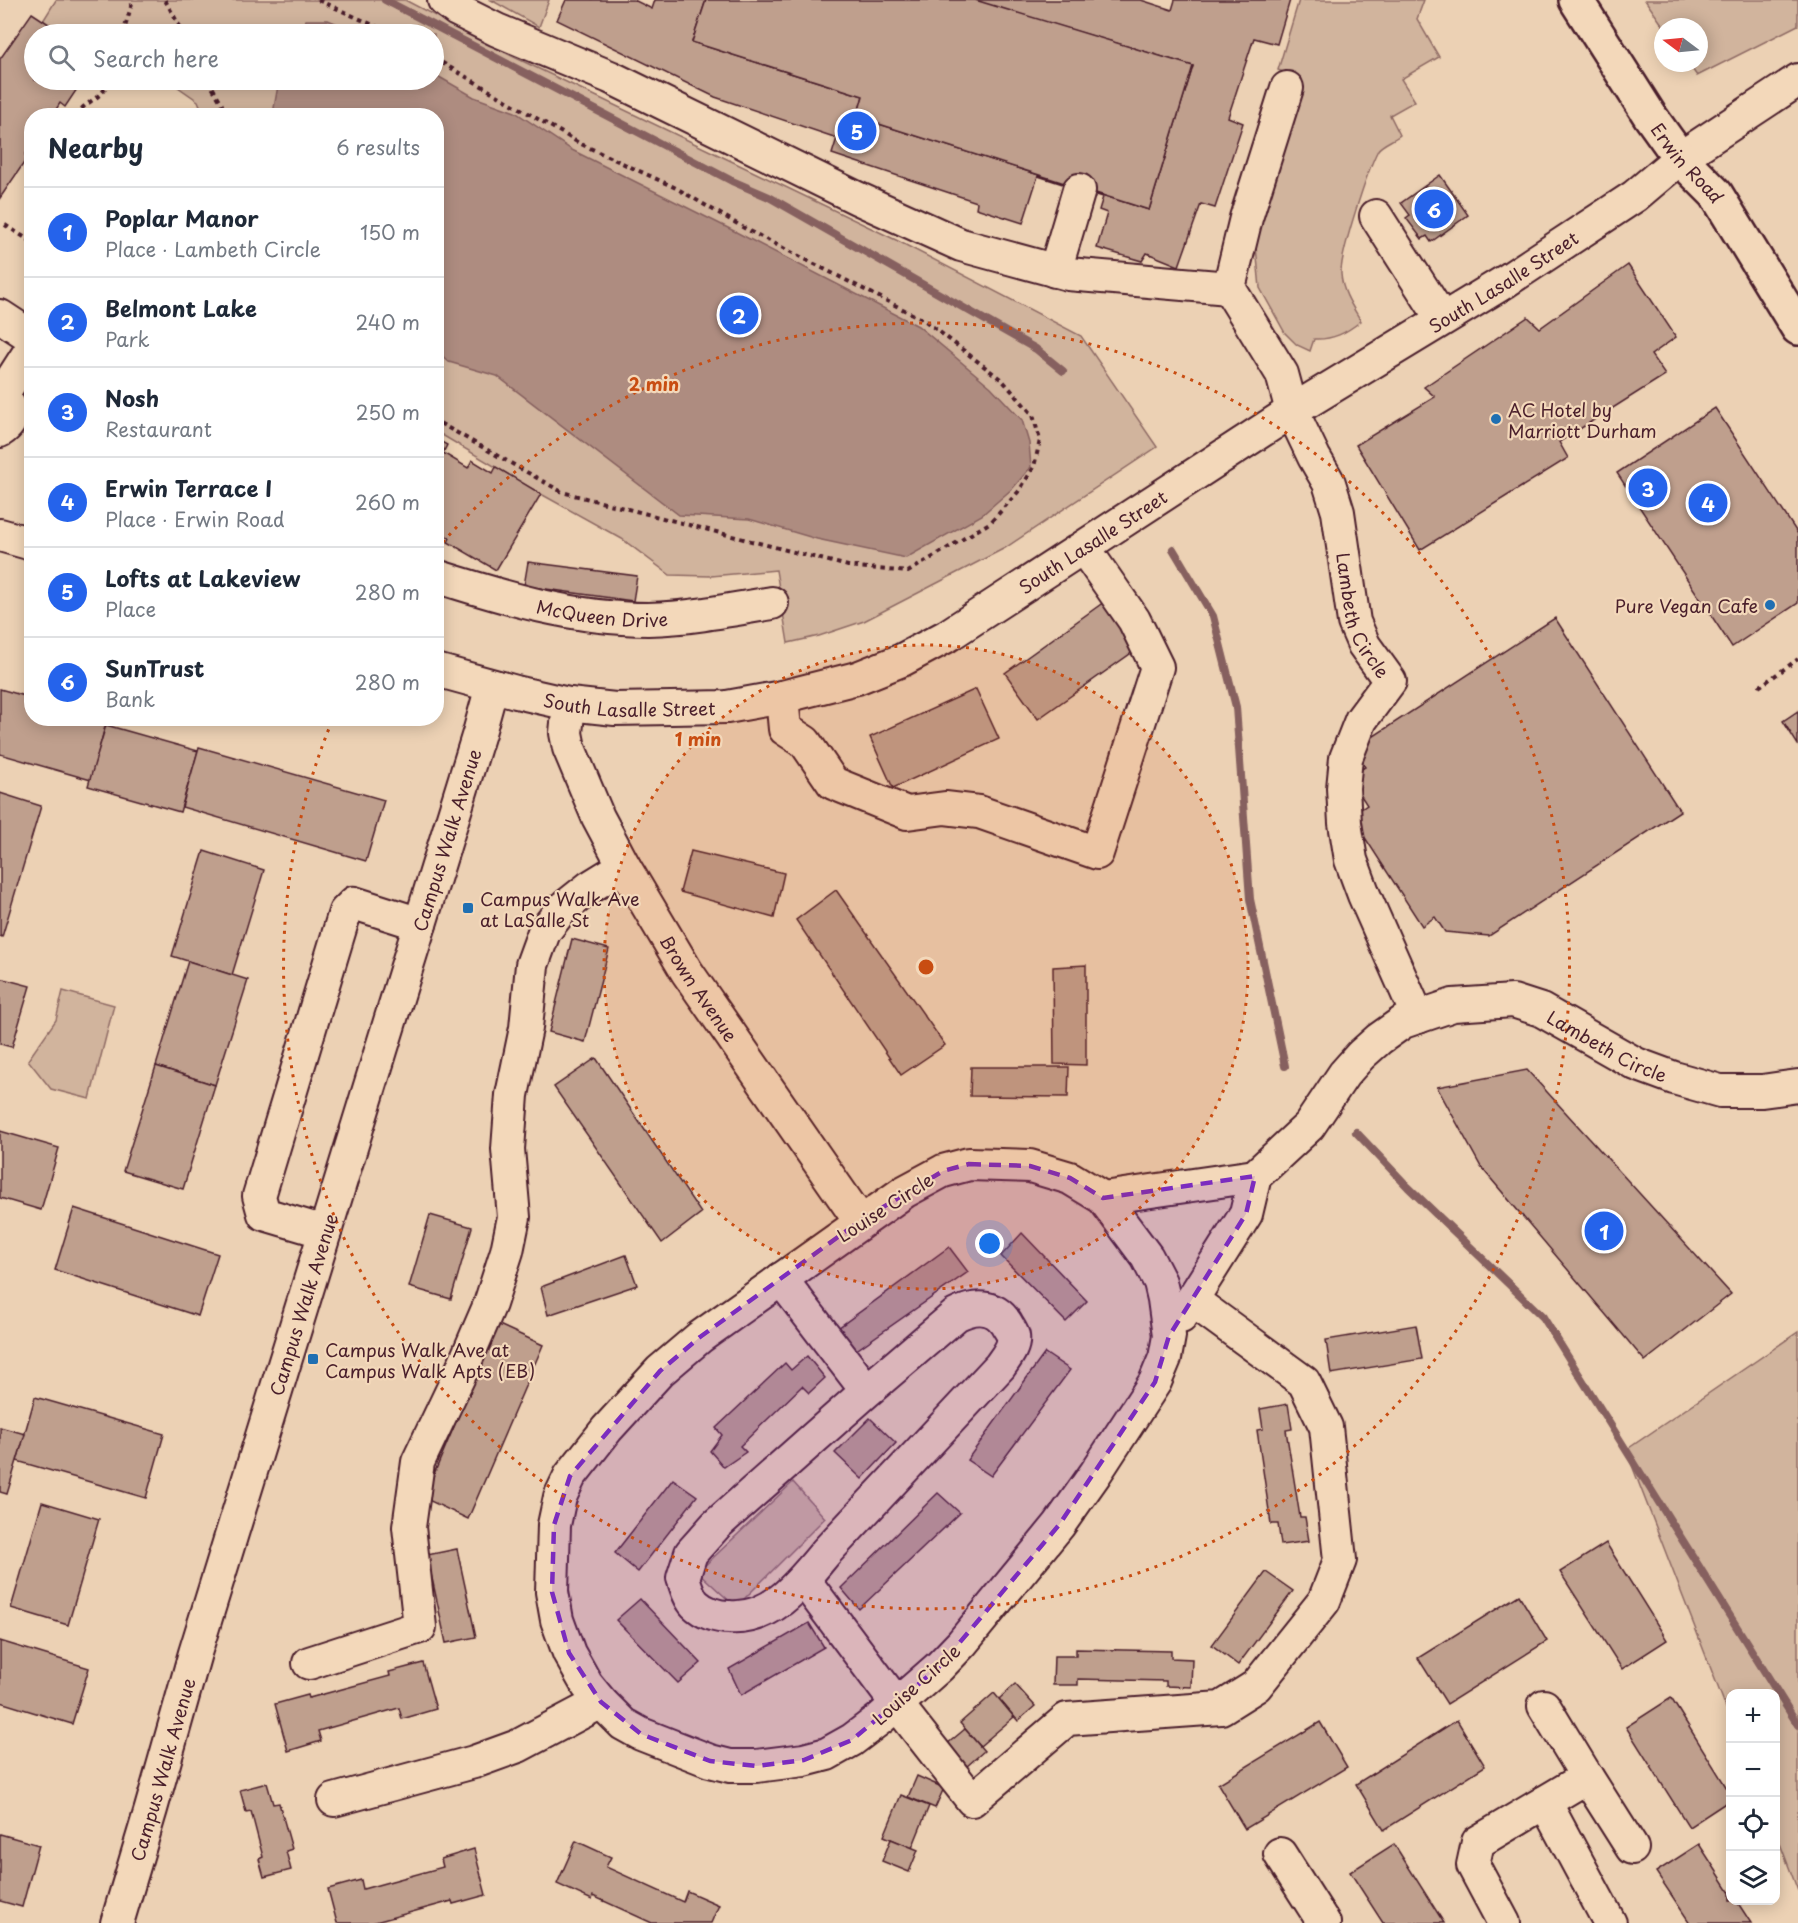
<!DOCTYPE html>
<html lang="en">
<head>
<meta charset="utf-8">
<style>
  body { margin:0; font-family:"Playpen Sans",sans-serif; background:#f6f6f7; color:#1f2937 }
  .controls { position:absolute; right:18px; bottom:18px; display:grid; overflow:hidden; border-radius:12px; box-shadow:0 3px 15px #0003 }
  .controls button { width:54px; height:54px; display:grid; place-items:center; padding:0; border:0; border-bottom:2px solid #e0e1e3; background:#fff; color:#1f2937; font:30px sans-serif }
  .compass { position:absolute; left:1654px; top:18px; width:54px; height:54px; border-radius:50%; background:#fff; box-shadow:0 3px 15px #0003; rotate:286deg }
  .you { position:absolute; left:990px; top:1244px; width:21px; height:21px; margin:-15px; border:4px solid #fff; border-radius:50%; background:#1a73e8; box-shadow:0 0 0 9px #1a73e833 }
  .badge { display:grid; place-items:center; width:39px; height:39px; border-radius:50%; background:#2563eb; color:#fff; font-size:20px; font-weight:700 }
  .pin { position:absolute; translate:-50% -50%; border:3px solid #fff; box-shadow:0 2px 6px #0006 }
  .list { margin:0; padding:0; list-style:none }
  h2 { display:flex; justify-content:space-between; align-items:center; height:78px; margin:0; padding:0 24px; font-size:26px }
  h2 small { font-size:20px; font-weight:400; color:#747a83 }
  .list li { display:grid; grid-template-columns:39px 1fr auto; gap:18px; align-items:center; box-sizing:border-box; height:90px; padding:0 24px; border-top:2px solid #e0e1e3 }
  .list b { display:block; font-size:22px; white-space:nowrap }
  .list p { margin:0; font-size:20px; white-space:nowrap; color:#747a83 }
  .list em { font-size:20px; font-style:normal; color:#747a83 }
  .icon { flex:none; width:33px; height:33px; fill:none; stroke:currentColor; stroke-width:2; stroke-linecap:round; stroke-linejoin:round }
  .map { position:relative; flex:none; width:1798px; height:1923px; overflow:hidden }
  .search { position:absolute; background:#fff; box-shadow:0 3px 15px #0003; left:24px; top:24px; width:420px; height:66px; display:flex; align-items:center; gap:15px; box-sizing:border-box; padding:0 21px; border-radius:33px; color:#747a83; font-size:22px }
  .panel { position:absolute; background:#fff; box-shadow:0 3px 15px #0003; left:24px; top:108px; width:420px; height:618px; border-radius:24px }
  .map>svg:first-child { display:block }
  .green { fill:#d1b49d; stroke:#8e6a64; stroke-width:1.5 }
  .water { fill:#ae8c80; stroke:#86605e; stroke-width:1.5 }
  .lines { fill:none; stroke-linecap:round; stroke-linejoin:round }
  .stream { stroke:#86605e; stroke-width:8 }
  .building { fill:#bf9f8d; stroke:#4a1f2b; stroke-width:1.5 }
  .minor-casing { stroke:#4a1f2b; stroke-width:36 }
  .major-casing { stroke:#4a1f2b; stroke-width:38 }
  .path { stroke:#4a1f2b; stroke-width:4; stroke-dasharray:4.5 4.5; stroke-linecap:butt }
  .minor { stroke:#f3d8ba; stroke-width:32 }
  .major { stroke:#f3d8ba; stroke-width:33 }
  .marked { fill:#7b2cbf; fill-opacity:0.2; stroke:#7b2cbf; stroke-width:4.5; stroke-dasharray:12 8; stroke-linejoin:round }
  .ring { fill:none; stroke:#c84d12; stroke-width:3; stroke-dasharray:3 6 }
  .poi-dot { fill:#1f6fb2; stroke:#f3d8ba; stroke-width:2 }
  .labels { text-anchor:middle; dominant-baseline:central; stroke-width:4.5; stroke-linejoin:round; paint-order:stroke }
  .street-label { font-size:18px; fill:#4a1f2b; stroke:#f3d8ba }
  .poi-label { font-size:18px; fill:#4a1f2b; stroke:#f3d8ba; text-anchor:start }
  .centre { fill:#c84d12; stroke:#f3d8ba; stroke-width:3 }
  .ring-label { font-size:18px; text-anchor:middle; font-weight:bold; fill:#c84d12; stroke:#f3d8ba; stroke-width:4.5; stroke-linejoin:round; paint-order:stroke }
</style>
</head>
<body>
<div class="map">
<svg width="1798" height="1923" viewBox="0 0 1798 1923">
  <rect width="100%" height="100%" fill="#ecd1b4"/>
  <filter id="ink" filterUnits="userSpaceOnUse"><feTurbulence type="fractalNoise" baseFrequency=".0167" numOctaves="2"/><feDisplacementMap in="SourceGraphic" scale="12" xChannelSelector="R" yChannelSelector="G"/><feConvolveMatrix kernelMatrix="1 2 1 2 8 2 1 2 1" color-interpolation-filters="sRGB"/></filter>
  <g filter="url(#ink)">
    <g class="green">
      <polygon points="56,0 405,0 512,56 896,240 1081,336 1157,447 1005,548 864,621 819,636 788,643 776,570 711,576 670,575 622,539 541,494 437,432 436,116 204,115 198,101 168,80 434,80 434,34 64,34 43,21"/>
      <polygon points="491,0 549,0 539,27"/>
      <path d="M1299 0H1424L1417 19 1439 57 1401 79 1415 101 1390 115 1400 135C1394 140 1382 144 1378 150 1368 169 1340 254 1341 274 1342 291 1352 306 1361 321 1346 333 1333 340 1314 339L1310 351 1297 345 1285 333 1260 288 1255 236 1302 79 1278 70Z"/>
      <polygon points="1645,0 1798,0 1798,25 1697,76 1688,63 1699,63 1699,27 1664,27"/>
      <polygon points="63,991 114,1005 90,1099 51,1089 28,1060 56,1020"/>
      <polygon points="1798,1332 1798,1891 1776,1833 1776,1694 1730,1694 1730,1718 1626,1450"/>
      <polygon points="793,1482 825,1518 736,1607 698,1572"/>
    </g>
    <g class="water">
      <polygon points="306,20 328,20 363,34 299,34"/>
      <polygon points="434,74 474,97 515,112 572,150 734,231 918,326 991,387 1022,420 1029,443 1031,467 1013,488 982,515 906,558 817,539 749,519 679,515 497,376 449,362 437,351 436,116 277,116 274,108 279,80 434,80"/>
    </g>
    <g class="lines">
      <g class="stream">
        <polyline points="385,0 732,181 769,197 1036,349 1063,371"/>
        <polyline points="1173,549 1213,616 1236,707 1250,899 1285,1066"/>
        <polyline points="1356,1132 1408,1187 1543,1317 1798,1725"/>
      </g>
    </g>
    <g class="building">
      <polygon points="566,0 634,0 652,9 655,0 706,0 692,42 863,96 857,117 1149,210 1193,66 972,0 1141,0 1172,10 1175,0 1290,0 1277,44 1254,38 1228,117 1243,123 1215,208 1201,204 1179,266 1147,253 1142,261 1097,248 1107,213 1099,210 1103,197 1038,176 1023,223 976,208 977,202 832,154 837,138 715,97 557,20"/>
      <polygon points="706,0 975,0 1193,66 1149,210 857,117 863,96 692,42"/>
      <polygon points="32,13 64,34 34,34 34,80 83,80 65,107 60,103 52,116 32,116 32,145 25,155 28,157 0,198 0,59"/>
      <polygon points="1440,175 1468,215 1431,242 1427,236 1422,239 1406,218 1410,215 1401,203"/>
      <polygon points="1628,265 1676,337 1651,355 1665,375 1559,442 1568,458 1420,550 1356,445 1435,397 1424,387 1528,317 1540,328"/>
      <polygon points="1715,408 1798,534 1798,603 1732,647 1617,473"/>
      <polygon points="436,439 447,445 443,453 468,468 472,460 493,473 496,467 541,494 496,570 448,542 450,538 436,530"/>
      <polygon points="528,562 637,576 633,601 524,586"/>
      <polygon points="1104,602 1137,649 1038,719 1005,673"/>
      <polygon points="1555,618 1680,811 1489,936 1445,932 1435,917 1422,926 1351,816 1367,805 1349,777 1365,767 1354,749"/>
      <polygon points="0,689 32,698 32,718 107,719 91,780 0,754"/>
      <polygon points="976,689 999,739 893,788 870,737"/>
      <polygon points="1798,711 1798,745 1783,721"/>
      <polygon points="106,725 198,751 180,812 88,786"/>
      <polygon points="199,747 384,800 366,861 182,807"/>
      <polygon points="0,793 41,806 2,937 0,936"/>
      <polygon points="204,851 264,870 232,975 172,956"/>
      <polygon points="691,851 784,873 774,918 680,892"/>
      <polygon points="836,890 945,1045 901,1075 796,920"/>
      <polygon points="572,939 609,949 585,1042 549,1032"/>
      <polygon points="188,961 248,980 215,1085 156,1066"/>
      <polygon points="1086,965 1086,1065 1054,1064 1053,967"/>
      <polygon points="0,978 30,986 12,1047 0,1044"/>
      <polygon points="596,1058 701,1213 662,1243 554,1087"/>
      <polygon points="156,1066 215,1085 183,1189 123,1171"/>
      <polygon points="971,1067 1069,1067 1068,1097 970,1096"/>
      <polygon points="1527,1070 1731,1294 1645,1361 1481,1167 1437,1087"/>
      <polygon points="0,1131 59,1148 41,1210 0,1198"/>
      <polygon points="74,1208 218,1254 198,1316 55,1270"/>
      <polygon points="430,1215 472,1227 451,1299 409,1287"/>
      <polygon points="1022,1233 1087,1301 1066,1322 1001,1256"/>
      <polygon points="949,1247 968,1272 855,1351 838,1328"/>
      <polygon points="626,1255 637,1285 548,1315 541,1287"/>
      <polygon points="497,1324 543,1345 468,1519 424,1498"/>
      <polygon points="1416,1325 1422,1359 1331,1374 1326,1340"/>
      <polygon points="1045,1353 1070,1370 991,1476 967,1460"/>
      <polygon points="807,1356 825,1378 809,1393 802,1386 740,1446 746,1452 724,1467 710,1451 722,1435 716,1428 785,1363 791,1370"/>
      <polygon points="35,1397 164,1434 146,1498 17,1461"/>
      <polygon points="1288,1404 1292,1429 1286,1430 1300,1517 1305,1517 1309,1541 1281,1545 1278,1524 1271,1524 1257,1430 1263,1429 1260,1409"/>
      <polygon points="870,1418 896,1443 862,1479 835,1453"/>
      <polygon points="0,1427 25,1434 7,1494 0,1492"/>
      <polygon points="673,1479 697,1496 638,1572 615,1553"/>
      <polygon points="938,1493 960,1513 859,1609 841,1588"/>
      <polygon points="42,1502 99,1519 68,1625 11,1608"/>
      <polygon points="1606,1543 1667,1640 1622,1669 1560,1572"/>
      <polygon points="457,1549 476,1637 446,1643 427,1555"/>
      <polygon points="1266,1572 1293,1591 1238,1665 1212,1645"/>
      <polygon points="1519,1595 1547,1641 1447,1704 1418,1658"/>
      <polygon points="640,1599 701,1663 678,1683 616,1620"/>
      <polygon points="809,1623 824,1647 741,1695 729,1669"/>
      <polygon points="0,1641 89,1668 72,1724 0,1702"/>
      <polygon points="1076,1649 1171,1651 1171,1658 1192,1659 1191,1687 1166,1686 1166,1681 1078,1679 1078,1685 1053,1685 1054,1656 1076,1656"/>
      <polygon points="423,1663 436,1709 402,1719 399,1708 318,1731 321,1741 288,1751 275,1704 308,1695 309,1698 390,1676 389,1672"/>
      <polygon points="1015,1684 1035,1706 1018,1721 999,1699"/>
      <polygon points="994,1693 1014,1717 980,1746 960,1723"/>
      <polygon points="1671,1698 1730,1793 1730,1800 1689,1827 1626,1727"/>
      <polygon points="1457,1720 1485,1766 1384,1830 1356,1784"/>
      <polygon points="1320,1722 1347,1767 1245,1829 1218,1784"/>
      <polygon points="965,1729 984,1751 966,1767 947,1744"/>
      <polygon points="917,1776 944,1788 935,1808 908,1797"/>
      <polygon points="267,1783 273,1804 279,1803 292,1849 286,1851 291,1870 264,1877 259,1859 263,1857 251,1811 246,1812 240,1790"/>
      <polygon points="901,1795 929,1806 912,1848 884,1836"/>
      <polygon points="0,1834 39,1845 22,1907 0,1901"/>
      <polygon points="891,1839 918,1850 909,1872 882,1861"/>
      <polygon points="576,1841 611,1857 606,1867 683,1902 687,1891 719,1905 711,1923 652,1923 593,1896 592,1900 557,1884"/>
      <polygon points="1394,1844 1444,1923 1383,1923 1350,1872"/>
      <polygon points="1699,1844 1730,1892 1730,1900 1736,1900 1751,1923 1690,1923 1656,1872"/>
      <polygon points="474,1849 486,1895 453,1904 452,1901 372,1923 337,1923 328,1889 361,1880 363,1889 443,1867 441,1859"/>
    </g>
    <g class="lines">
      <g class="minor-casing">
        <g id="minor">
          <polyline points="444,0 457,10 497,30 610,77 857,198 961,245 1068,274 1229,288 1246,218 1287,88"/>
          <polyline points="1376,216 1442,319"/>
          <polyline points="1055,271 1079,190"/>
          <path id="s1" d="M1229 288 1282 374 1292 411 1314 457 1329 483 1338 512 1354 622 1364 645 1390 681 1361 720 1346 758 1343 788 1345 823 1351 860 1364 895 1418 1017"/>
          <polyline points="0,316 32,337"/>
          <path d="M0 396C13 406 17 420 0 431"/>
          <polyline points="0,398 32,348"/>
          <polyline points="0,535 32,544"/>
          <path id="s2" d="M436 576C505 598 575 619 648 619 690 618 731 610 772 603"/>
          <path id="s3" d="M436 670 516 692 569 704 615 709 727 707 782 697 857 678 902 660 947 636 1292 411 1506 281 1635 196 1680 158 1798 80"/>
          <polyline points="782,697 785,729 805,742 833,783 907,813 945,808 979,812 1097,853 1157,667 1134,620 1084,548"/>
          <path id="s4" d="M569 704 566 733 569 748 598 817 624 866 687 972 860 1221"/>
          <polygon points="969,1164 1030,1166 1070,1178 1103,1198 1147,1257 1160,1282 1164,1299 1169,1336 1165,1358 1155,1382 1095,1474 1059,1525 962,1643 939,1667 881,1718 852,1740 827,1754 804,1760 756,1766 730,1766 710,1761 641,1734 623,1724 601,1702 587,1685 569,1653 557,1620 552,1592 554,1525 560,1497 570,1476 607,1429 660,1371 700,1337 904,1192 943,1171"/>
          <polyline points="1103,1198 1255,1176"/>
          <polyline points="325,1232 264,1214 259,1196 345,912 354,903 420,924"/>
          <path d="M781 1279 867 1391 716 1525 691 1553 683 1578C686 1586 689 1598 695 1604 704 1613 718 1617 729 1617 772 1621 801 1582 826 1552L1000 1366C1006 1357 1015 1347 1013 1336 1012 1332 1008 1327 1006 1323 994 1304 974 1306 956 1315L867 1391"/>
          <path id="s5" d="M1181 1317 1246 1214 1255 1176 1309 1126 1344 1074 1361 1055 1379 1039 1403 1022 1453 1005 1513 1001 1541 1010 1636 1064 1674 1078 1720 1091H1762L1798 1086"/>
          <polyline points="804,1580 896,1703 972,1800 1067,1719 1221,1708 1256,1686 1324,1601 1340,1560 1326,1427 1304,1382 1192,1300"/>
          <polyline points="309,1663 420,1627 409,1527 418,1462 459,1376 490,1304 507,1251 514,1217 508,1149 512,1095 526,1028 532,965 544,932 561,910 590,887 624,866"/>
          <polyline points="1544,1706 1587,1777 1545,1802"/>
          <polyline points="1587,1777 1632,1848"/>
          <polyline points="334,1800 474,1762 518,1746 601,1702"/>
          <polyline points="1280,1854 1324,1923"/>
          <path id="s6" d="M117 1923 151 1809 195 1653 479 733 492 686"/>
          <polyline points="1504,1923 1473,1865 1478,1842 1545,1802 1610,1923"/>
        </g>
      </g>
      <g class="major-casing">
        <g id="major">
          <path id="s7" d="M1576 0 1650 116 1680 158 1716 194 1798 328"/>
        </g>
      </g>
      <g class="path">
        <polyline points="165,0 184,34"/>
        <polyline points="318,0 393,34"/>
        <polyline points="123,34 133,0"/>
        <polyline points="434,58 579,143 676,188 746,229 924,320 1003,381 1033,415 1040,440 1034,467 1019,491 991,522 908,572 848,566 562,492 436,421"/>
        <polyline points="208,80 221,102 225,116"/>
        <path d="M76 116C86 99 103 100 109 80"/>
        <polyline points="5,225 32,242"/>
        <polyline points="1759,687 1798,659"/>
      </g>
      <use href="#minor" class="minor"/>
      <use href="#major" class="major"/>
    </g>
  </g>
  <path class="marked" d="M969 1164 1030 1166 1070 1178 1103 1198 1255 1176 1246 1214 1169 1336 1155 1382 1059 1525 939 1667 852 1740 804 1760 756 1766 710 1761 641 1734 601 1702 569 1653 552 1592 554 1525 570 1476 660 1371 700 1337 860 1221 943 1171Z"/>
  <circle cx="926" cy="967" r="322" fill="#c84d12" fill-opacity=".12"/>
  <g class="ring">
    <circle cx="926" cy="967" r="322"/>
    <path d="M437 549A643 643 0 1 1 332 721"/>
  </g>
  <g class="poi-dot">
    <circle cx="1496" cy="419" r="6"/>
    <circle cx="1770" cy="605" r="6"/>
    <rect x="462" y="902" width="12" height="12" rx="3"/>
    <rect x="307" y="1353" width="12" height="12" rx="3"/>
  </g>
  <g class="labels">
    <g class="street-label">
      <text stroke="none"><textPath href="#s7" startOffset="198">Erwin Road</textPath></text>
      <text stroke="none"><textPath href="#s3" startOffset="1188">South Lasalle Street</textPath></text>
      <text stroke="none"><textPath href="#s3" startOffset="702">South Lasalle Street</textPath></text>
      <text stroke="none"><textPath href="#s2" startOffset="171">McQueen Drive</textPath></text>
      <text stroke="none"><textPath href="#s1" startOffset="358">Lambeth Circle</textPath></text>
      <text stroke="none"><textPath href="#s3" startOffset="198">South Lasalle Street</textPath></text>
      <text stroke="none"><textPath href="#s6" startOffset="1132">Campus Walk Avenue</textPath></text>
      <text stroke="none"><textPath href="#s4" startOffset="318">Brown Avenue</textPath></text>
      <text stroke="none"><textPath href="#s5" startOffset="594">Lambeth Circle</textPath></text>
      <text transform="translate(885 1207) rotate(-33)">Louise Circle</text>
      <text stroke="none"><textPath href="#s6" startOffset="646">Campus Walk Avenue</textPath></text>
      <text transform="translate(916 1684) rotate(-42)">Louise Circle</text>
      <text stroke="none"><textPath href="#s6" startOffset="160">Campus Walk Avenue</textPath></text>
    </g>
    <g class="poi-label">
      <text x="1508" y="409">AC Hotel by<tspan x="1508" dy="21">Marriott Durham</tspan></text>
      <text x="1758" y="605" text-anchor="end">Pure Vegan Cafe</text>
      <text x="480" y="898">Campus Walk Ave<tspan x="480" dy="21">at LaSalle St</tspan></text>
      <text x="325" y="1349">Campus Walk Ave at<tspan x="325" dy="21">Campus Walk Apts (EB)</tspan></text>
    </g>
  </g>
  <circle cx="926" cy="967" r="9" class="centre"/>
  <g class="ring-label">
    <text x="654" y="391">2 min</text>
    <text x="698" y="746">1 min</text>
  </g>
</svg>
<div class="controls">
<button>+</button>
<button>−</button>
<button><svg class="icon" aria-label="locate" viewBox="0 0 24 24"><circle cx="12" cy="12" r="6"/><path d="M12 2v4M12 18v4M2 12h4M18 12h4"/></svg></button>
<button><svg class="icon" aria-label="layers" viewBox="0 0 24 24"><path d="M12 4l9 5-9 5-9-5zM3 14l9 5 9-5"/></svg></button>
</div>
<svg class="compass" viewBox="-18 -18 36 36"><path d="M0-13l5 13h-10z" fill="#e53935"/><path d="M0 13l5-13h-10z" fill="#747a83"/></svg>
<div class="you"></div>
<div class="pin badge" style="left:1604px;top:1231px">1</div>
<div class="pin badge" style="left:739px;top:315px">2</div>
<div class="pin badge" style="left:1648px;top:488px">3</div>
<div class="pin badge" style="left:1708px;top:503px">4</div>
<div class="pin badge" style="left:857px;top:131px">5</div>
<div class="pin badge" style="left:1434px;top:209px">6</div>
<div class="search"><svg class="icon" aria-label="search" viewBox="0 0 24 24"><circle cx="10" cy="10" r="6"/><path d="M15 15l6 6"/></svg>Search here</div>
<section class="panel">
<h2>Nearby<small>6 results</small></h2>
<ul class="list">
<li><span class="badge">1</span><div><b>Poplar Manor</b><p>Place · Lambeth Circle</p></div><em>150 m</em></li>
<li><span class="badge">2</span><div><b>Belmont Lake</b><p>Park</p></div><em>240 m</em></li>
<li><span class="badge">3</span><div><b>Nosh</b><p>Restaurant</p></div><em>250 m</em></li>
<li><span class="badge">4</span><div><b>Erwin Terrace I</b><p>Place · Erwin Road</p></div><em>260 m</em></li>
<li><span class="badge">5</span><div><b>Lofts at Lakeview</b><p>Place</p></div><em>280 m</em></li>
<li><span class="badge">6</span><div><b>SunTrust</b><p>Bank</p></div><em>280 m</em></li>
</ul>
</section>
</div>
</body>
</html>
